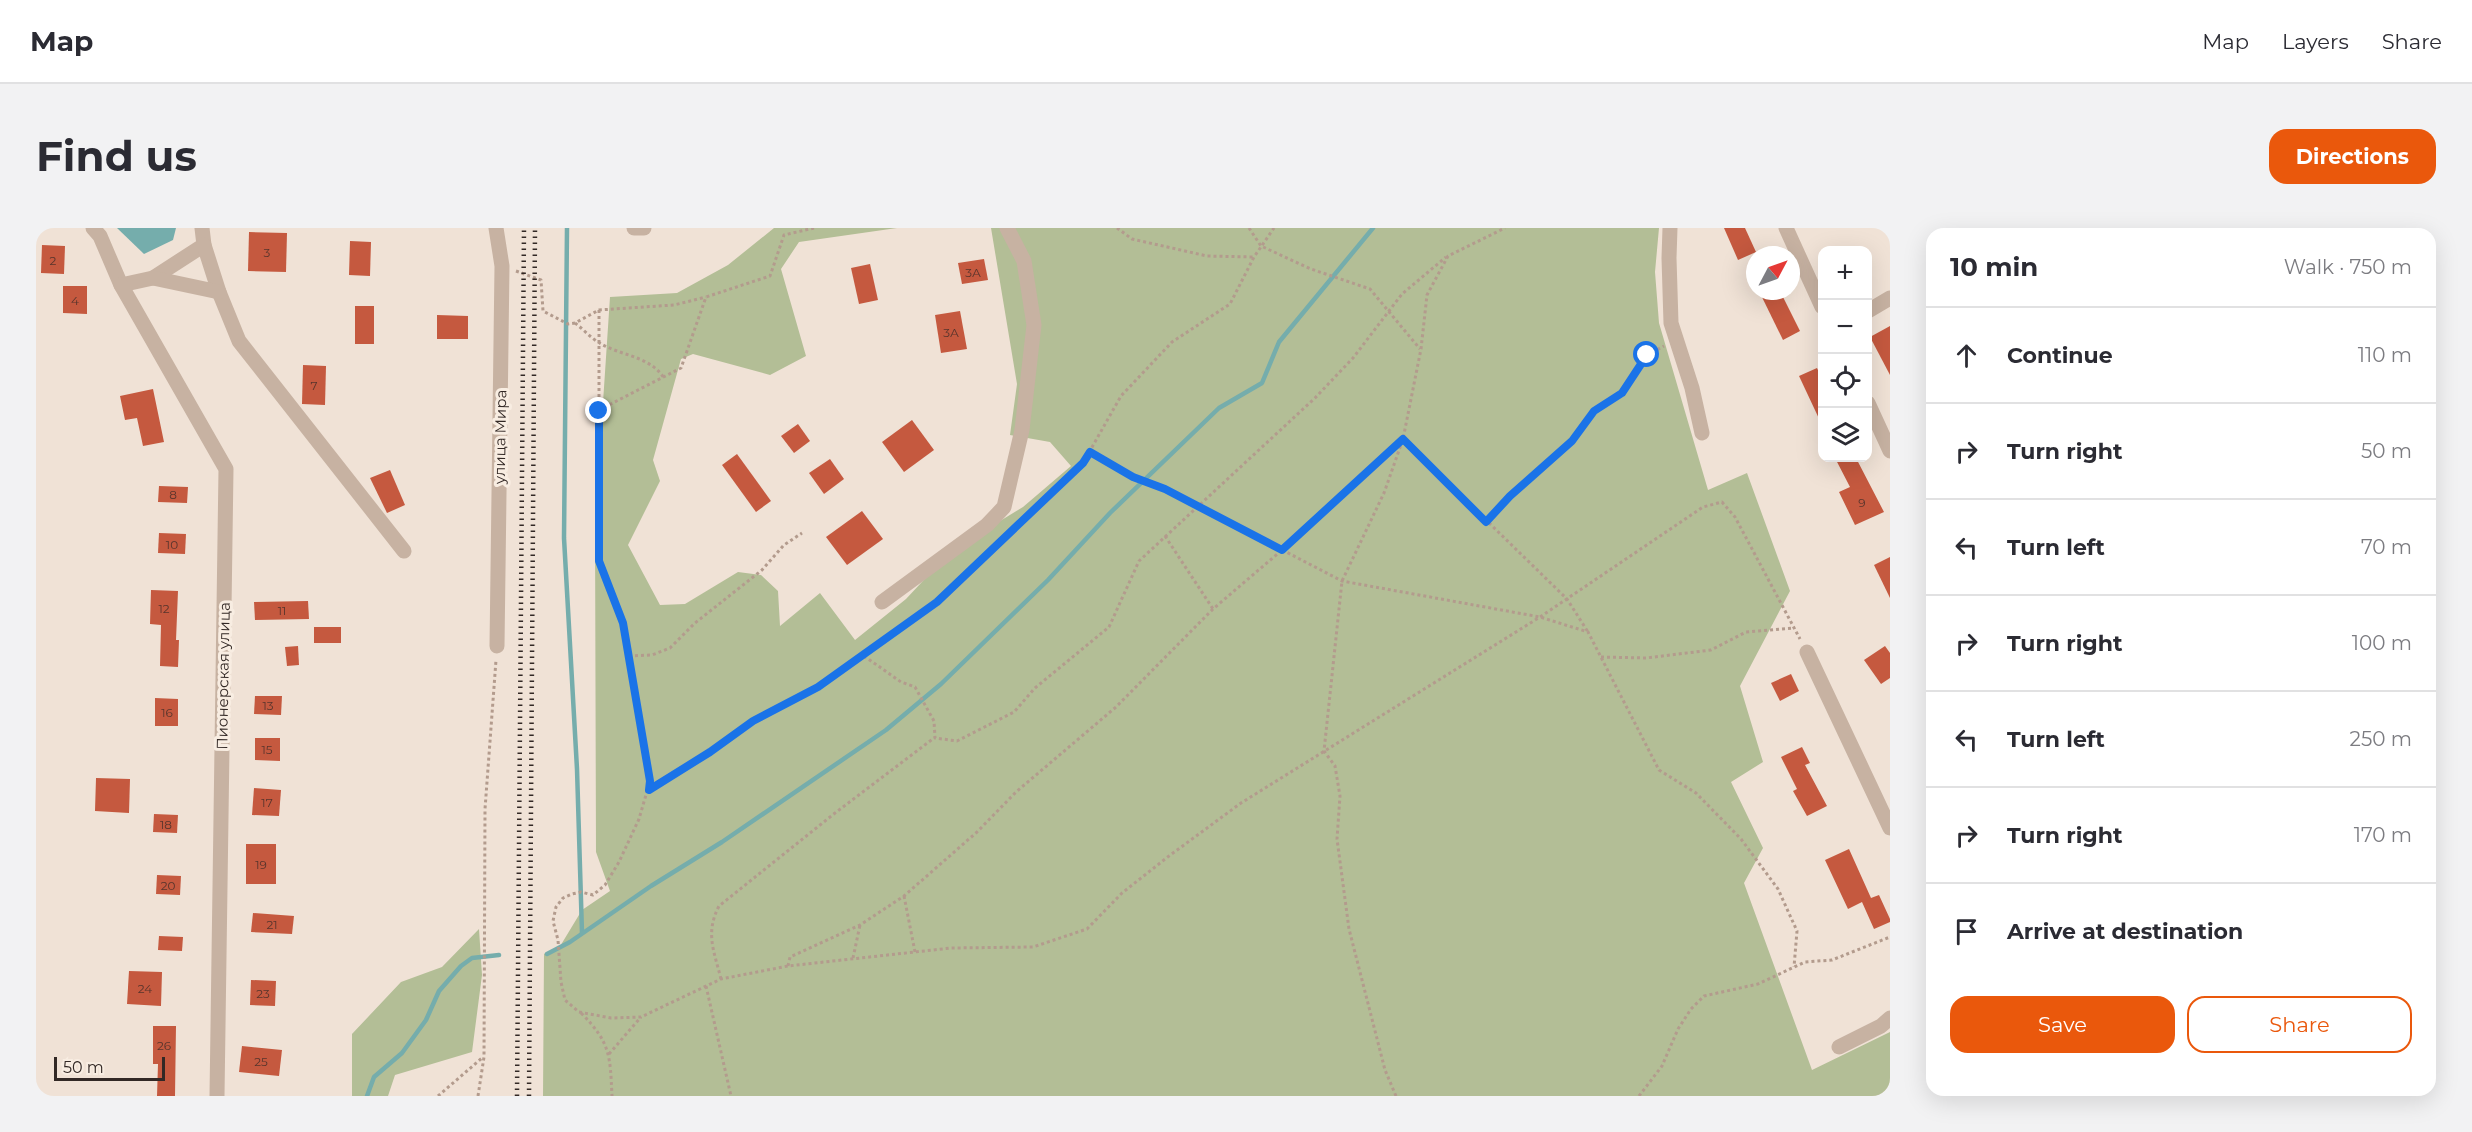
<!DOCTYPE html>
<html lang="en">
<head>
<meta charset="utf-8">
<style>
  body { margin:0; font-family:Montserrat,sans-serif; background:#f2f2f3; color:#2b2b33 }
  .controls { position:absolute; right:18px; top:18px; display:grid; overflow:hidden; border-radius:12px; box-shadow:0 6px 24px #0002 }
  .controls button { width:54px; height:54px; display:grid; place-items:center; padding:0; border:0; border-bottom:2px solid #e1e1e2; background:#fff; color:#2b2b33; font:30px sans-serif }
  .compass { position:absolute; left:1710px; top:18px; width:54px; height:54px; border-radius:50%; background:#fff; box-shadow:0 6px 24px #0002; rotate:49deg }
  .scale { position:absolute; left:18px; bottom:15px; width:111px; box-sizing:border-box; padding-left:6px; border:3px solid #322825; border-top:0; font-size:16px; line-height:21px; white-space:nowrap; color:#322825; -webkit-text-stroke:4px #f8ede2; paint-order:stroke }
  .stop { position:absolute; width:18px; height:18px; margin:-14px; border:4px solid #1a73e8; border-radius:50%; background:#fff }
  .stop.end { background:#1a73e8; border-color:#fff; box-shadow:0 2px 6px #0008 }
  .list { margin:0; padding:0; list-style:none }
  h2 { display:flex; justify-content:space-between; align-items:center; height:78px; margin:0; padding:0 24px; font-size:26px }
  h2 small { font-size:20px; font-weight:400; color:#7c7c81 }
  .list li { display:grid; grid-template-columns:39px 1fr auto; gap:18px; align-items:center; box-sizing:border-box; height:96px; padding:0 24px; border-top:2px solid #e1e1e2 }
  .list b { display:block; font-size:22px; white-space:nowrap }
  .list em { font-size:20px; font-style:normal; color:#7c7c81 }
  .actions { display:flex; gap:12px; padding:18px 24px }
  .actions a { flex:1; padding:14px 0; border:2px solid #ea580c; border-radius:18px; text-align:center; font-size:21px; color:#ea580c }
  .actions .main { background:#ea580c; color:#fff }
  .icon { flex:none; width:33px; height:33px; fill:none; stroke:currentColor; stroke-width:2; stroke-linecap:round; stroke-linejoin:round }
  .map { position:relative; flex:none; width:1854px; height:868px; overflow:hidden; border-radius:18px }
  header { display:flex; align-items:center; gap:36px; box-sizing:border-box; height:84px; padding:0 30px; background:#fff; border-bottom:2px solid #e1e1e2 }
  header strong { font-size:28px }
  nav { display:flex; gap:33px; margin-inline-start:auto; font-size:21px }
  .intro { display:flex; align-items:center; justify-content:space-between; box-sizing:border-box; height:144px; padding:0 36px }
  h1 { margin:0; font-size:42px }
  .button { padding:15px 27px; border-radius:18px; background:#ea580c; color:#fff; font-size:21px; font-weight:700 }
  main { display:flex; gap:36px; padding:0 36px }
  aside { flex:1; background:#fff; border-radius:18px; box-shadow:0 6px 24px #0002 }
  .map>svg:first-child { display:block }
  .green { fill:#b3be96 }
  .water { fill:#75adac }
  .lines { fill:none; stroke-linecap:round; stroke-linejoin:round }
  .stream { stroke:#75adac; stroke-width:4.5 }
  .building { fill:#c5593f }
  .path { stroke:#b39b8d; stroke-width:3; stroke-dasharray:3 3; stroke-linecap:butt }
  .minor { stroke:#c7b2a2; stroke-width:15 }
  .rail { stroke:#322825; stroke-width:4.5; stroke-dasharray:1.5 4.5; stroke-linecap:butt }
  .route { stroke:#1a73e8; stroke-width:8 }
  .labels { text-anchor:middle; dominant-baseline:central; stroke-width:6; stroke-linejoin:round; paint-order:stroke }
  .number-label { font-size:12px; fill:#57342c }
  .street-label { font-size:15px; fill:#322825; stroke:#f8ede2 }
</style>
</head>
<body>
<header>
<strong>Map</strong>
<nav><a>Map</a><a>Layers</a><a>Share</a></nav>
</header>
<div class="intro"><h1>Find us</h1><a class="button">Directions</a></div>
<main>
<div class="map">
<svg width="1854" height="868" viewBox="0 0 1854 868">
  <rect width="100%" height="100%" fill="#f0e2d6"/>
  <g class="green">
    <polygon points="738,0 861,0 763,14 745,41 770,128 734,147 657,126 645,131 617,232 624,253 592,317 624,377 649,376 702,344 725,347 742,363 744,398 784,365 819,412 870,371 899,340 951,301 987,279 1035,238 1014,214 974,207 981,156 955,0 1623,0 1619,44 1623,95 1672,262 1711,245 1754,363 1704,458 1727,534 1695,554 1727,620 1708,655 1776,842 1854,804 1854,868 507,868 508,726 523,720 546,682 574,663 560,624 559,295 574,69 641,65 692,37"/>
    <polygon points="443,701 446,747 436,824 359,847 352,868 316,868 316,806 365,754 406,739"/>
  </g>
  <polygon class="water" points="81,0 140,0 137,12 108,26"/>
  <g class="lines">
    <g class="stream">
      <polyline points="531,0 528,310 541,541 546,705"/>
      <polyline points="511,726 534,714 615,658 686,614 850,502 905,456 1012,352 1074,285 1183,180 1226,155 1243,114 1337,0"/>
      <polyline points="331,868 338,849 366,825 390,792 403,763 425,738 436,730 463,727"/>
    </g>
  </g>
  <g class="building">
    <polygon points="1688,0 1709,0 1720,24 1702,32"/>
    <polygon points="213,4 251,5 250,44 212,43"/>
    <polygon points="314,13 335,14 334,48 313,47"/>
    <polygon points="6,17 29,18 28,46 5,45"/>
    <polygon points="948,31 952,52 926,56 922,35"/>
    <polygon points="834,36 842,72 823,76 815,40"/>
    <polygon points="27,58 51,58 51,86 27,85"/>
    <polygon points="1723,63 1744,63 1764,103 1747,112"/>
    <rect x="319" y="78" width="19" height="38"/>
    <polygon points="924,83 931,121 905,125 899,87"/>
    <polygon points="401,87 432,88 432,111 401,111"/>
    <polygon points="1854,98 1854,147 1834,109"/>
    <polygon points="267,137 290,138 289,177 266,176"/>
    <polygon points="1781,140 1786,151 1786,197 1763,148"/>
    <polygon points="117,161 128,214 107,218 101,190 89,192 84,168"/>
    <polygon points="876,192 898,222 868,244 846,214"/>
    <polygon points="762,196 774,213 758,225 745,208"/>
    <polygon points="701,226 735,273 720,284 686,237"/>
    <polygon points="1799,230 1820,230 1848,284 1819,297 1803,264 1814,259"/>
    <polygon points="794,231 808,251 788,266 773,245"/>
    <polygon points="354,242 369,277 351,285 334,250"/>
    <polygon points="123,258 152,259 151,275 122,274"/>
    <polygon points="826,283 847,311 811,337 790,309"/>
    <polygon points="123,305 150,306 149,326 122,325"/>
    <polygon points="1854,329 1854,370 1838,337"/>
    <polygon points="115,362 142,363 140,412 143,412 142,439 124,438 125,397 114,396"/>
    <polygon points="272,373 273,391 219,392 218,374"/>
    <rect x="278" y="399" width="27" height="16"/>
    <polygon points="262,418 263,437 251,438 249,419"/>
    <polygon points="1849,418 1854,425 1854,450 1845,456 1828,432"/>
    <polygon points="1755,446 1763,463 1744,473 1735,455"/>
    <polygon points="219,468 246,468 245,487 218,486"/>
    <polygon points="119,470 142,471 142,498 119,498"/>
    <polygon points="219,510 244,510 244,533 219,532"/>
    <polygon points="1766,519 1774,535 1769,537 1791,578 1771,588 1757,563 1761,561 1745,529"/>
    <polygon points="60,550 94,551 93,585 59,583"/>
    <polygon points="218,560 245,562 243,588 216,587"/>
    <polygon points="118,586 142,587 141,605 117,604"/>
    <rect x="210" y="616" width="30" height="40"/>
    <polygon points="1813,621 1835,670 1843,667 1854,691 1854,694 1838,701 1826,674 1812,681 1789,632"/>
    <polygon points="121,647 145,648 144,667 120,666"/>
    <polygon points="217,685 258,688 256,706 215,704"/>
    <polygon points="123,708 147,709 146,723 122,722"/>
    <polygon points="93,743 126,744 125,778 91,776"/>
    <polygon points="215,752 240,753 239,778 214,777"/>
    <polygon points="117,798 140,798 139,868 121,868 122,836 117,836"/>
    <polygon points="206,818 246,822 243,848 203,844"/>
  </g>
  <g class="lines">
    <g class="path">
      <polyline points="778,0 748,7 734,48 670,69 645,140 563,182 563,333 587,395 614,553 603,591 583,634 569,657 557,667 545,664 536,666 527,670 520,679 517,693 522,712 525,754 529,772 543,784 575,790 605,789 685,751 752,738 915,720 997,719 1051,701 1086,665 1133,628 1205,575 1504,389 1667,279 1686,274 1699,289 1764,411"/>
      <polyline points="1081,0 1096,11 1171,28 1217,29"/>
      <polyline points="1213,0 1225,18 1275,41 1334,61 1384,121"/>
      <polyline points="480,43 505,52 507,83 532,96 539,95 563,82 638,77 670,69"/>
      <polyline points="563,82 563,182"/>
      <path d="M539 95C547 101 554 109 562 114 583 128 613 127 628 150"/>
      <polyline points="1054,224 1097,249 1129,261 1306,353 1504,389 1552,404 1623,542 1660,565 1705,611 1742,661 1761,703 1758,739"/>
      <polyline points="1450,294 1474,268 1536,213 1558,183 1586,165 1611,127 1628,118"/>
      <polyline points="1129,308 1177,381"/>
      <polyline points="593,428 616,427 634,420 659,395 726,342 748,317 766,305"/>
      <polyline points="828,428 865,454 879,459 898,493 899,510 921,513 978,484 999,460 1073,399 1103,333 1279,170 1317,130 1366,66 1410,29"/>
      <polyline points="1565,429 1610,430 1675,422 1710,404 1758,400"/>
      <polyline points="613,562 674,524 717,493 782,459 901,374 1047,235 1085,168 1136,114 1194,76 1218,29 1238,0"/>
      <polyline points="868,668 879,724"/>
      <polyline points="817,730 824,697"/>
      <polyline points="752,738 754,729 824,697 868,668 941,604 980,564 1080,479 1177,381 1246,322 1367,211 1531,371 1552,404"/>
      <path d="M685 751C678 723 669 705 683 678L799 585 898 510"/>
      <polyline points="670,758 695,868"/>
      <path d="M545 785C575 815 574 828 576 868"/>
      <polyline points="573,826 605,789"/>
      <polyline points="402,868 446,830"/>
      <polyline points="442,868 448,829 449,581 460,432"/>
      <polyline points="1360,868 1349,842 1313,701 1301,611 1304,568 1299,538 1288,523 1306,353 1348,265 1367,211 1385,121 1391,67 1412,28 1469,0"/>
      <polyline points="1603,868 1626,838 1642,801 1655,781 1668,768 1722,756 1769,734 1796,732 1854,709"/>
    </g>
    <g class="minor">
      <polyline points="57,0 64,8 85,57 117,50 168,17 166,0"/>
      <polyline points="460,0 466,38 461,418"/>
      <polyline points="598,0 608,0"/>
      <polyline points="1634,0 1633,30 1635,95 1656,160 1666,205"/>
      <polyline points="1750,0 1786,79"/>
      <polyline points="168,17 183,64 203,113 368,323"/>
      <polyline points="117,50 183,64"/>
      <polyline points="85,57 190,241 181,868"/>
      <polyline points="1832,83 1854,70"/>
      <polyline points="1832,175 1854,223"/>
      <polyline points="846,374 951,297 968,279 986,202 998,97 988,33 971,0"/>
      <polyline points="1771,424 1854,600"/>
      <polyline points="1803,819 1845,798 1854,790"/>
    </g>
    <g class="rail">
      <polyline points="481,868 488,0"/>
      <polyline points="493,868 499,0"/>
    </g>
  </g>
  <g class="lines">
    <polyline class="route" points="563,183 563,333 587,395 614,553 613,562 674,524 717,493 782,459 901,374 1047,235 1054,224 1097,249 1129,261 1246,322 1367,211 1450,294 1474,268 1536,213 1558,183 1586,165 1611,127"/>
  </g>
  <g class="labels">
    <g class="number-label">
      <text x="231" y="24">3</text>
      <text x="17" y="32">2</text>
      <text x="937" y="44">3А</text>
      <text x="39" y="72">4</text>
      <text x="915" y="104">3А</text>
      <text x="278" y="157">7</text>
      <text x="137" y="266">8</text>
      <text x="1826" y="274">9</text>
      <text x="136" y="316">10</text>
      <text x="128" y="380">12</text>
      <text x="246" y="382">11</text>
      <text x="232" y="477">13</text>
      <text x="131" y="484">16</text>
      <text x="231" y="521">15</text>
      <text x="231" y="574">17</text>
      <text x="130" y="596">18</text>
      <text x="225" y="636">19</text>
      <text x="132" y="657">20</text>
      <text x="236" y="696">21</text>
      <text x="109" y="760">24</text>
      <text x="227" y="765">23</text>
      <text x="128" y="817">26</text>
      <text x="225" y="833">25</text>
    </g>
    <g class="street-label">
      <text transform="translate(464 209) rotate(-89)">улица Мира</text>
      <text transform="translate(187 448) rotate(-89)">Пионерская улица</text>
    </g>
  </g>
</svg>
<div class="controls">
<button>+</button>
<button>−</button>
<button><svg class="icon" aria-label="locate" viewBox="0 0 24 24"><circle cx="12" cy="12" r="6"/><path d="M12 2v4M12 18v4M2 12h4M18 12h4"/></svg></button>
<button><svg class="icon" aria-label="layers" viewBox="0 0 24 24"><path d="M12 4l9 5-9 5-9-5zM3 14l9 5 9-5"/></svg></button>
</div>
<svg class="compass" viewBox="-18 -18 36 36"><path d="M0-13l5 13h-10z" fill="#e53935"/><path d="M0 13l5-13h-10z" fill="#7c7c81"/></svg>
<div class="scale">50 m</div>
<div class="stop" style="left:1611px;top:127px"></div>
<div class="stop end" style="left:563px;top:183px"></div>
</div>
<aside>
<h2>10 min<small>Walk · 750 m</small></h2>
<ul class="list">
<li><svg class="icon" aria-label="ahead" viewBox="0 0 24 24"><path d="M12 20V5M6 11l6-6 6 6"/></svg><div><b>Continue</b></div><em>110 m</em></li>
<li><svg class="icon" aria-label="right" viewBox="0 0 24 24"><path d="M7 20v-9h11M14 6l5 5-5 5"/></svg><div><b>Turn right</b></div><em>50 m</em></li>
<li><svg class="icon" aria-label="left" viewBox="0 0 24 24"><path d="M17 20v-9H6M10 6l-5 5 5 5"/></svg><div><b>Turn left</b></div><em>70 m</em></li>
<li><svg class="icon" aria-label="right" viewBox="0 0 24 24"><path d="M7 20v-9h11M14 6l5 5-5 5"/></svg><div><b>Turn right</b></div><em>100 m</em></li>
<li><svg class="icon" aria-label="left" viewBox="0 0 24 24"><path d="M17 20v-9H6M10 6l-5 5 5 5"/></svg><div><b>Turn left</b></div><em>250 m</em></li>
<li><svg class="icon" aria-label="right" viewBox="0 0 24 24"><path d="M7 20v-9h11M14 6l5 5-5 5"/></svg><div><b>Turn right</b></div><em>170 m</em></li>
<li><svg class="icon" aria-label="arrive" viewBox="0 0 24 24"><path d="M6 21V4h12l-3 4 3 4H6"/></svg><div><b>Arrive at destination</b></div></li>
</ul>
<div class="actions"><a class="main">Save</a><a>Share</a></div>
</aside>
</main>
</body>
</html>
